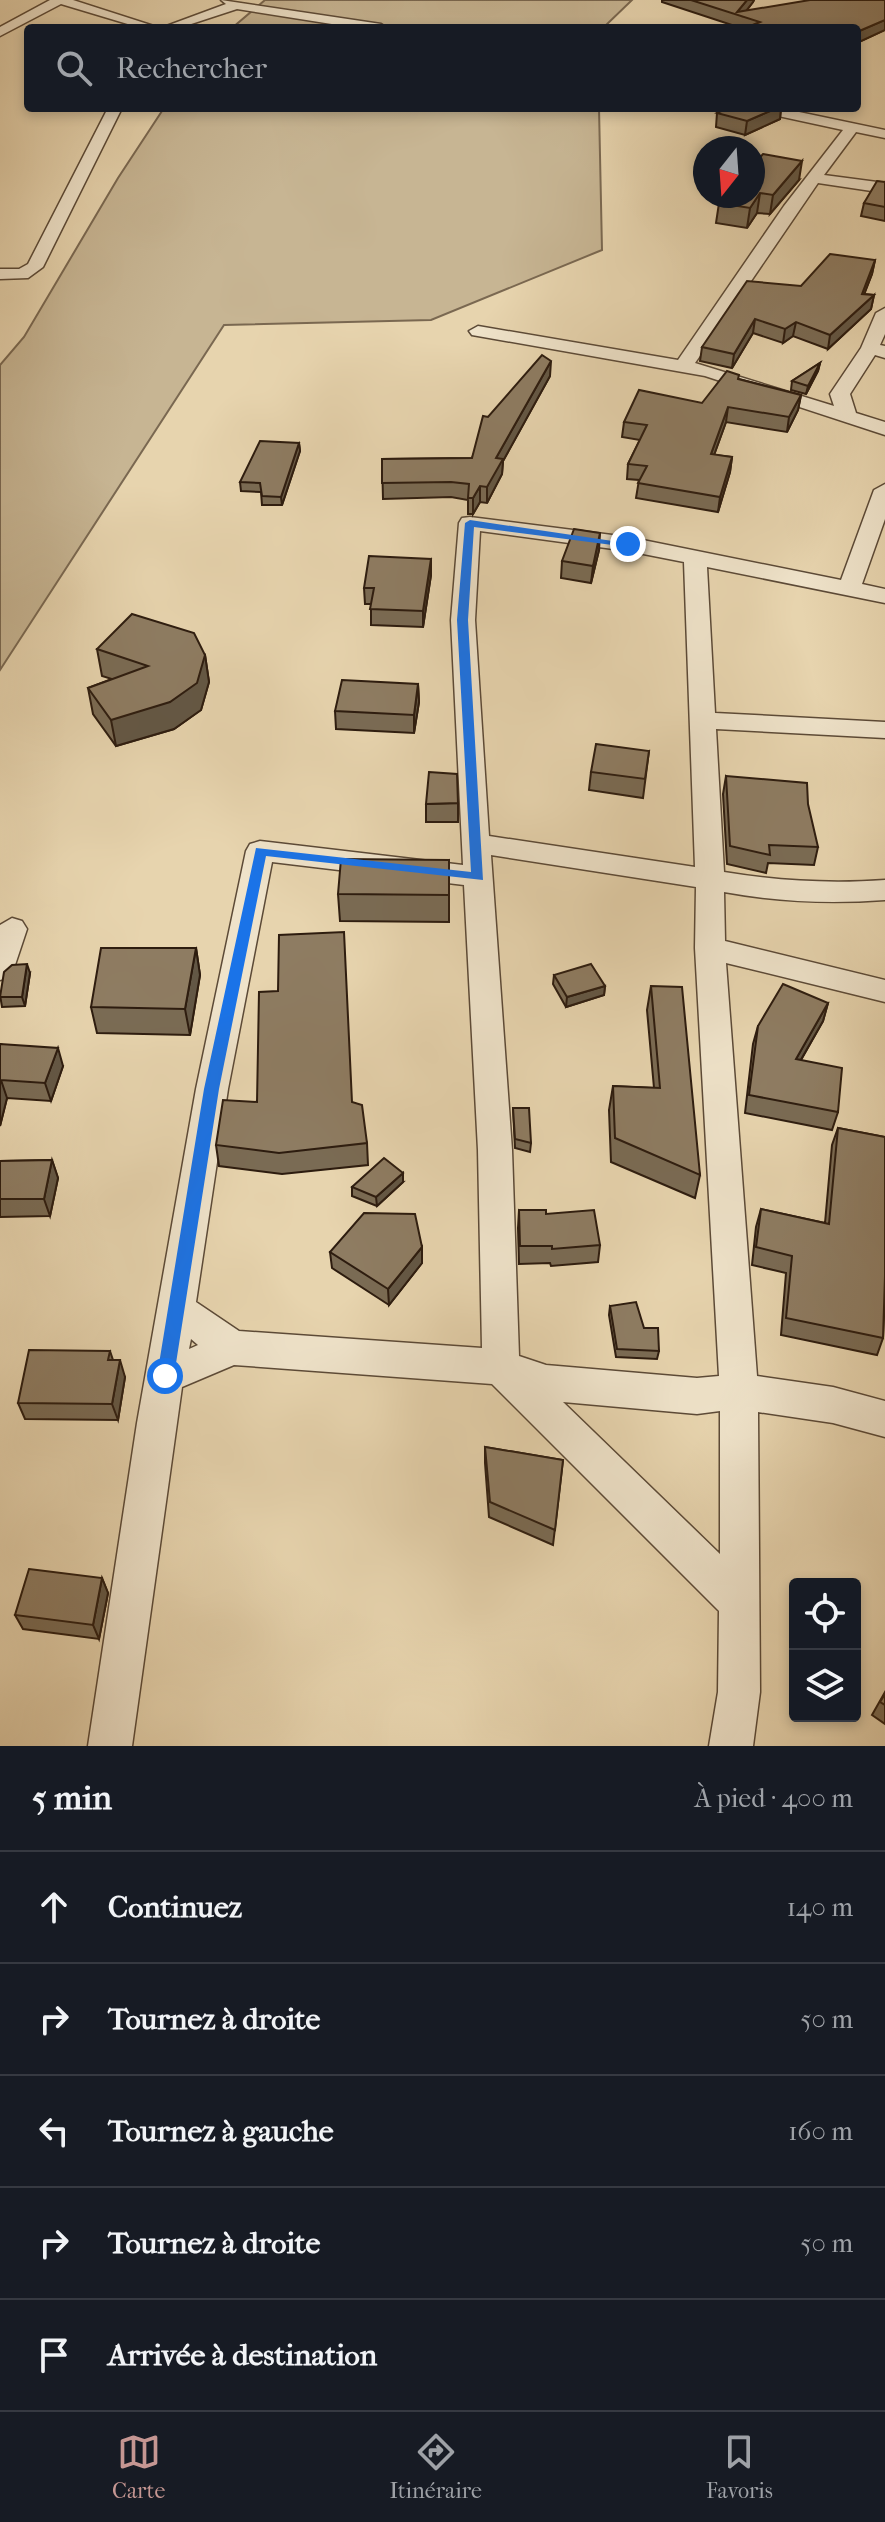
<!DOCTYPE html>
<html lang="fr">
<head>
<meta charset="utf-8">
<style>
  body { margin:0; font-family:"IM FELL French Canon",serif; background:#20242c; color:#f1f3f6 }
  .controls { position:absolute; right:24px; bottom:24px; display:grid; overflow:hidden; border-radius:8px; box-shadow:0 4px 12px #0003 }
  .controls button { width:72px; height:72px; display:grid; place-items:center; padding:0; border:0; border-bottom:2px solid #363941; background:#171b24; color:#f1f3f6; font:40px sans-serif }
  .compass { position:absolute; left:693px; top:136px; width:72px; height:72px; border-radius:50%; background:#171b24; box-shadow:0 4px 12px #0003; rotate:197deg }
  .stop { position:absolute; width:24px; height:24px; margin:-18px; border:6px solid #1a73e8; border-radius:50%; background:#fff }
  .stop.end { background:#1a73e8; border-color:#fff; box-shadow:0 2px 8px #0008 }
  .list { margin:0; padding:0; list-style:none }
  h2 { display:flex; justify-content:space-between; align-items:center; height:104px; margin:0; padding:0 32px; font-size:34px }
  h2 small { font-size:26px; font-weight:400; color:#9ea1a6 }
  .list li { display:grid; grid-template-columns:52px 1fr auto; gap:24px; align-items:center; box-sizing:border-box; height:112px; padding:0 32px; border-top:2px solid #363941 }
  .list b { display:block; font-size:30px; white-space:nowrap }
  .list em { font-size:26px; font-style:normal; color:#9ea1a6 }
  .icon { flex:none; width:44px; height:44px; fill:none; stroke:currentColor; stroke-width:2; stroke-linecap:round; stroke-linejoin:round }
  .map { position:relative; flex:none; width:885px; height:1746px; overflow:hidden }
  .search { position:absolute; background:#171b24; box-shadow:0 4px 12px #0003; left:24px; right:24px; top:24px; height:88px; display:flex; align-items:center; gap:20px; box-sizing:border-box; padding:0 28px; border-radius:8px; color:#9ea1a6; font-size:30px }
  .sheet { height:664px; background:#171b24 }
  nav { display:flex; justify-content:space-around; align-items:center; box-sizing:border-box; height:112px; border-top:2px solid #363941; background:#171b24; font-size:22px; color:#9ea1a6 }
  nav a { display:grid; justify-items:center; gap:4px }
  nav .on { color:#c59692 }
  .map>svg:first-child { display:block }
  .green { fill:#c7b593; stroke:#7a6851; stroke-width:2 }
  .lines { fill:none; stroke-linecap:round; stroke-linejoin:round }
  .street-casing { stroke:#5c4a37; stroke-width:3 }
  .street { fill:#efe3ca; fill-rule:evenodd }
  .wall { fill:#7a6b54; stroke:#2d1c0f; stroke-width:2 }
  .shaded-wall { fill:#635745; stroke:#2d1c0f; stroke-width:2 }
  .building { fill:#8e7c62; stroke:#2d1c0f; stroke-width:2 }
  .route { fill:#1a73e8 }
</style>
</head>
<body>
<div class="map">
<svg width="885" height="1746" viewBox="0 0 885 1746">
  <rect width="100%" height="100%" fill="#e7d4ae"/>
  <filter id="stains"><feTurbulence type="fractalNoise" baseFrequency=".0025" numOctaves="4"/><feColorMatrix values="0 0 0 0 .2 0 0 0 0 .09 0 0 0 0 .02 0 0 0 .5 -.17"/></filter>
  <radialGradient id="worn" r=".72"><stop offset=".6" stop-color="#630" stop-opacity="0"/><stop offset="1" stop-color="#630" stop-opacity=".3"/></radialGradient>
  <g class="green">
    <polygon points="265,0 632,0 603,28 232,28"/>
    <polygon points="164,108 599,108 602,250 431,320 224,325 0,670 0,365 24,337 118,178"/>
  </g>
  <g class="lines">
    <g class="street-casing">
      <g id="street">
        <polygon points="50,0 73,0 160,28 141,28 61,4 0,36 0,27"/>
        <polygon points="221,0 381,24 387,28 357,28 237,9 179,28 161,28 226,4"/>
        <polygon points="108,108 122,108 43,267 28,278 0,279 0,269 19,269 28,264"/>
        <polygon points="753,108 780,108 885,130 885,138 856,132 824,175 885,183 885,193 818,183 695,363 834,406 830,394 861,348 876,313 885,308 885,334 880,345 885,346 885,358 875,355 850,394 856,413 885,422 885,435 705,376 472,335 469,331 478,326 678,360 784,206 843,130 760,112"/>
        <path d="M885 484V519L862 584 885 589V603L707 567 715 713 885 722V738L716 729 724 872C778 881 830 884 885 880V900C830 904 778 902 724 892L725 941 885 980V1002L726 963 757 1376 833 1387 885 1401V1437L833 1423 758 1412 760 1692 753 1746H709L718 1692 719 1611 492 1384 234 1365 182 1387 132 1746H88L137 1423 196 1089 246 851 250 844 260 841 463 865 451 620 459 523 462 518 470 517 628 537 841 580 874 490ZM480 531 628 551 684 562 695 867 489 836 475 620ZM491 855 696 887 695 948 719 1376 697 1378 546 1365 519 1356 512 1150ZM272 862 464 885 478 1150 482 1348 239 1331 196 1302 228 1089ZM191 1339 198 1345 189 1349ZM563 1402 697 1414 720 1411V1554Z"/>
        <polygon points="12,918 22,921 27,929 11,977 0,980 0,925"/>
      </g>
    </g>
    <use href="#street" class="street"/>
  </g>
  <g class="wall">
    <polygon points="662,0 754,0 753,2 747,10 885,30 857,43 857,28 741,28 662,2"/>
    <polygon points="728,108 781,108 780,119 745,135 716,127 717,113"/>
    <polygon points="799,180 770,214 757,213 747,228 716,223 719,203"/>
    <polygon points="885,182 885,221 861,216 864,203"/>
    <polygon points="875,260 872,274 864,294 874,295 871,309 828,349 793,336 783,343 753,333 732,368 700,361 702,347 801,286"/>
    <polygon points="820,363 818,371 806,394 791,390 792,381"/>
    <polygon points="550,376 503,461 502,474 487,503 480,502 473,514 468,514 468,500 451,497 383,499 382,459 472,458 488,417"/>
    <polygon points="739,379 801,395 798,410 787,432 726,422 714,455 732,457 730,472 718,512 636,498 639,480 627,479 628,464 640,440 622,437 624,422 702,403"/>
    <polygon points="299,443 300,451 282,505 262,505 261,492 241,491 240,482"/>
    <polygon points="599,550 591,583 561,578 562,561"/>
    <polygon points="431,559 431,575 423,627 371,625 371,604 365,604 364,588"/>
    <polygon points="97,649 205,655 209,682 201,710 174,729 116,746 93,714 88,688 112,679 102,676"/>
    <polygon points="418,684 419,702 414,733 336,729 335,711"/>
    <polygon points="649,751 643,798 589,790 591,772"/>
    <polygon points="726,776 818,847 814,865 768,863 766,873 727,864 723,794"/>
    <polygon points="458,803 458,822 426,822 426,804"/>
    <polygon points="449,860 449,922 340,921 338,894"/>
    <polygon points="196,948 200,975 190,1035 97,1033 91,1007"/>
    <polygon points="30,973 25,1006 2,1007 0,995"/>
    <polygon points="554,975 605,986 604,995 566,1007 553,984"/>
    <polygon points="651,986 700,1175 695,1198 611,1162 609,1110 613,1086 654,1088 647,1010"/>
    <polygon points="828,1003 823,1021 801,1060 838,1112 832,1130 745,1113 753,1044 758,1026"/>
    <polygon points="0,1044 63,1066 51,1101 7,1098 0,1126"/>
    <polygon points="257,1102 352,1102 367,1143 368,1165 282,1174 219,1166 216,1145"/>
    <polygon points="513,1108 531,1143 530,1152 515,1148"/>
    <polygon points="838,1128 885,1137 885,1295 883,1338 877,1355 781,1335 786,1273 752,1265 756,1227 761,1209 825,1223 832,1145"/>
    <polygon points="52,1160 58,1178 50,1216 0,1217 0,1161"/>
    <polygon points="403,1182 377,1206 352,1196 352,1187"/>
    <polygon points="519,1210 546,1214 600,1245 598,1262 551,1266 550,1263 519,1264 518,1228"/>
    <polygon points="422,1247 422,1263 389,1305 332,1268 330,1252"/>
    <polygon points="610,1306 644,1328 659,1351 657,1359 616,1357 609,1315"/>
    <polygon points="110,1351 113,1360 125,1377 118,1420 25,1419 18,1403"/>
    <polygon points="485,1447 563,1460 553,1545 489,1517 485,1463"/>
    <polygon points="102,1578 108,1593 99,1639 23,1629 15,1615"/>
    <polygon points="885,1692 885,1724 872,1715"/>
  </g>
  <g class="shaded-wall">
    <polygon points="747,0 754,0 753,2 742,16 737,12"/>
    <polygon points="885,20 885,30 857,43 857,32"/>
    <polygon points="777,108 781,108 780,119 745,135 747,121"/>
    <polygon points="802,161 799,180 770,214 773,195"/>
    <polygon points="760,193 757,213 747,228 750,208"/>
    <polygon points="875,260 872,274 859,308 862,294"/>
    <polygon points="874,295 871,309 828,349 830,335"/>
    <polygon points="755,319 753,333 732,368 734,354"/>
    <polygon points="796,322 793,336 783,343 785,329"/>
    <polygon points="551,361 550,376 503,461 502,474 487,503 487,487 496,458"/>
    <polygon points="820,363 818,371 806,394 808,386"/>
    <polygon points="801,395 798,410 787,432 789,417"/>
    <polygon points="728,407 726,422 709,469 711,454"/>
    <polygon points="299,443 300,451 282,505 281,497"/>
    <polygon points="732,457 730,472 718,512 720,497"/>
    <polygon points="480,486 480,502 473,514 473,498"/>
    <polygon points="600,533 599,550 591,583 593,566"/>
    <polygon points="431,559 431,575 423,627 423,611"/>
    <polygon points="205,655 209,682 201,710 174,729 116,746 111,720"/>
    <polygon points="418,684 419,702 414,733 414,715"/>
    <polygon points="196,948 200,975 190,1035 185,1009"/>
    <polygon points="27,964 30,973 25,1006 22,997"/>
    <polygon points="605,986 604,995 566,1007 567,997"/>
    <polygon points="828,1003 823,1021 791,1077 796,1059"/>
    <polygon points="58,1048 63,1066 51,1101 45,1083"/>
    <polygon points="1,1080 7,1098 0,1126 0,1084"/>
    <polygon points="52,1160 58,1178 50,1216 44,1199"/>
    <polygon points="403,1173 403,1182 377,1206 376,1197"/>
    <polygon points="422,1247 422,1263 389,1305 388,1289"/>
    <polygon points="120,1360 125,1377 118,1420 112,1404"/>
    <polygon points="102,1578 108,1593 99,1639 93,1625"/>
  </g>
  <g class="building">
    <polygon points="691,0 747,0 737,12 810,0 885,0 885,20 857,32 857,28 745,28 760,22"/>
    <polygon points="728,108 777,108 747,121 717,113"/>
    <polygon points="763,154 802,161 773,195 760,193 750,208 719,203 725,196 753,196 753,165"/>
    <polygon points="877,181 885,182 885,207 864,203"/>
    <polygon points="830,254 875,260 862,294 874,295 830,335 796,322 785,329 755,319 734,354 702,347 747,281 801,286"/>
    <polygon points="542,355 551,361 496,458 503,459 487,487 480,486 473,498 468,498 469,484 451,482 382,483 382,459 472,458 483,416 488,417"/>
    <polygon points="820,363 808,386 792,381"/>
    <polygon points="727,371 739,375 738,379 801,395 789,417 728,407 711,454 732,457 720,497 638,483 647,466 628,464 647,425 624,422 639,390 702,403"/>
    <polygon points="260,441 299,443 281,497 262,496 260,483 240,482"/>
    <polygon points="574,529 600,533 593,566 562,561"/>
    <polygon points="369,556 431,559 423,611 370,609 374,588 364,588"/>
    <polygon points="132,614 194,633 205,655 197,683 170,702 111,720 88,688 148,666 97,649"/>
    <polygon points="342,680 418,684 414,715 335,711"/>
    <polygon points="596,744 649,751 645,779 591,772"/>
    <polygon points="429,772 457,774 458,803 426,804"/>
    <polygon points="726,776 807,783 808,804 818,847 769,845 770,855 730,846"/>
    <polygon points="341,859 449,860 449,895 338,894"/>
    <polygon points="344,932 352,1102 362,1105 367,1143 279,1153 216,1145 223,1100 257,1102 259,992 278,991 279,935"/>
    <polygon points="101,948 196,948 185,1009 91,1007"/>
    <polygon points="27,964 22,997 0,997 4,972 12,965"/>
    <polygon points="591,964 605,986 567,997 554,975"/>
    <polygon points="783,984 828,1003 796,1059 842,1068 838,1112 749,1095 758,1026"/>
    <polygon points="651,986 682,987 700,1175 615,1138 613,1086 660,1088"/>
    <polygon points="0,1044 58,1048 45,1083 1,1080 0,1084"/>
    <polygon points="513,1108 529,1108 531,1143 515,1139"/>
    <polygon points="838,1128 885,1137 885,1276 883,1338 786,1318 792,1256 756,1247 761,1209 829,1224"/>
    <polygon points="384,1158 403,1173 376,1197 352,1187"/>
    <polygon points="52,1160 44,1199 0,1199 0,1161"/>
    <polygon points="519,1210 546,1210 546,1214 594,1210 600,1245 552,1249 552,1246 520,1246"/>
    <polygon points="364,1213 415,1214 422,1247 388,1289 330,1252"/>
    <polygon points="636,1302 644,1328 658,1328 659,1351 617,1349 610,1306"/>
    <polygon points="29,1350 110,1351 108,1360 120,1360 112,1404 18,1403"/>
    <polygon points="485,1447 563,1460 555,1530 490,1502"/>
    <polygon points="29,1569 102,1578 93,1625 15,1615"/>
    <polygon points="885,1694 885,1705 880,1702"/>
  </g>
  <polygon class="route" points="470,520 633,544 628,547 474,527 468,620 483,880 266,856 219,1089 174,1376 172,1382 165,1384 159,1382 157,1376 204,1089 256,848 471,872 457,620 465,523"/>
  <rect width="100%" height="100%" filter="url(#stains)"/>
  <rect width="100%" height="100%" fill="url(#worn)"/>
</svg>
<div class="controls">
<button><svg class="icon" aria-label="locate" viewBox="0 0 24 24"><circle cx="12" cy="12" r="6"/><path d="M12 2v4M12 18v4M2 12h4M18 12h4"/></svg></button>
<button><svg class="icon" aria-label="layers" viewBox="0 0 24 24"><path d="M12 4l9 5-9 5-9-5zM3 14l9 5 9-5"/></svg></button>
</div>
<svg class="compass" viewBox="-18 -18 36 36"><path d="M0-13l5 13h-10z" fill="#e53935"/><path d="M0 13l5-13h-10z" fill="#9ea1a6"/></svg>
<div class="stop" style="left:165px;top:1376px"></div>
<div class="stop end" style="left:628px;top:544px"></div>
<div class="search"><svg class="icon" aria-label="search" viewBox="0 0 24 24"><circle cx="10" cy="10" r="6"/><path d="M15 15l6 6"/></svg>Rechercher</div>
</div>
<section class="sheet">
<h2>5 min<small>À pied · 400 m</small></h2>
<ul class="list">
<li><svg class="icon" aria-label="ahead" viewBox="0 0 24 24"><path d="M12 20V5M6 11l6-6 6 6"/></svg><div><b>Continuez</b></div><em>140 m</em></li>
<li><svg class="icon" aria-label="right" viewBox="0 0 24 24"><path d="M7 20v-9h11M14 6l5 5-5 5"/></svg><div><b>Tournez à droite</b></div><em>50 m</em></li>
<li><svg class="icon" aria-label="left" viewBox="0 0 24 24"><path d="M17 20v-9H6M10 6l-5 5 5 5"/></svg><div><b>Tournez à gauche</b></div><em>160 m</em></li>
<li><svg class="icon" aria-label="right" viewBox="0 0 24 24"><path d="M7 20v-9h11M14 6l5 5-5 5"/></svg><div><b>Tournez à droite</b></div><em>50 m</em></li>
<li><svg class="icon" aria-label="arrive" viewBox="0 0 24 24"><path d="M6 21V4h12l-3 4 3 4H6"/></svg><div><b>Arrivée à destination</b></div></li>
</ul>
</section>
<nav>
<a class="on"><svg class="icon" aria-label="map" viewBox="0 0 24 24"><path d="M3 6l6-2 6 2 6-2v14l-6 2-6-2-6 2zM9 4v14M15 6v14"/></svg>Carte</a>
<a><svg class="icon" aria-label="directions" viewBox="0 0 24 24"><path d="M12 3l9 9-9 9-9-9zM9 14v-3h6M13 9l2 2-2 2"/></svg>Itinéraire</a>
<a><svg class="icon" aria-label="saved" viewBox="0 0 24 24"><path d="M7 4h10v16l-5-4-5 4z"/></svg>Favoris</a>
</nav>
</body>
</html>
